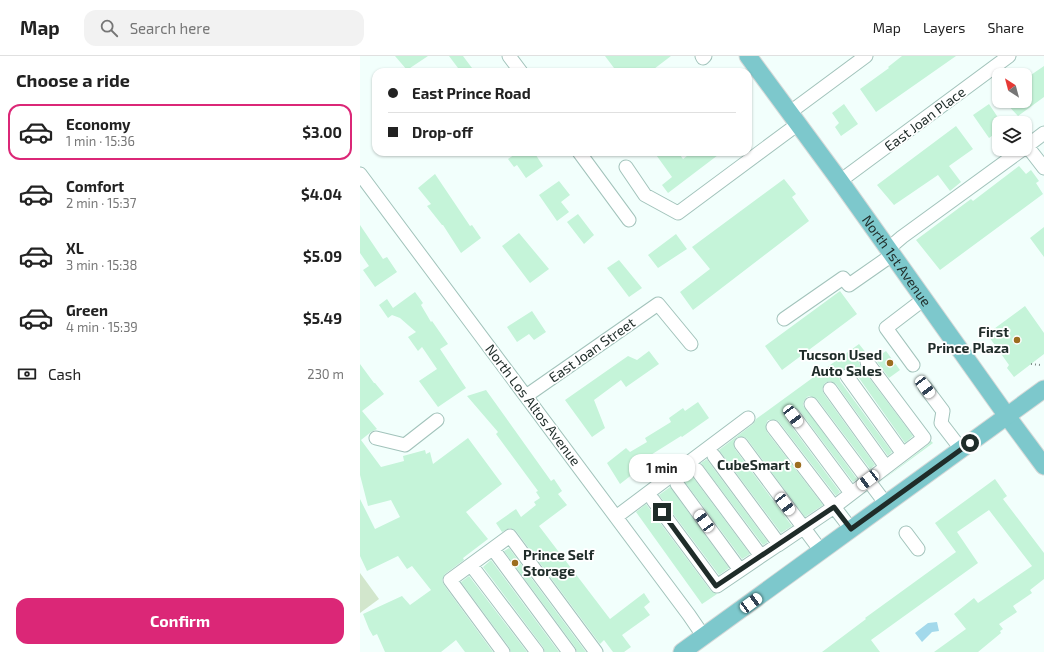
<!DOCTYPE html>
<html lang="en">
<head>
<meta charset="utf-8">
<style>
	body { margin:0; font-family:"Exo 2",sans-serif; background:#f2f2f2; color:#222; height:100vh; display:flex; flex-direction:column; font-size:15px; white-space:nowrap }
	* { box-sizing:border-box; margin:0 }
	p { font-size:13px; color:#767676 }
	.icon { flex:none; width:22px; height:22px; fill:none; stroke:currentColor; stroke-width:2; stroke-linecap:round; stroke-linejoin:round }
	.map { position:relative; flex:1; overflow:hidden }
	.sheet { display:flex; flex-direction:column; background:#fff; width:360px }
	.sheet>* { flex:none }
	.top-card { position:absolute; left:12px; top:12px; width:380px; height:88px; border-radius:12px; box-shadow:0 1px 3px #0004; display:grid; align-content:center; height:88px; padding:0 16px; background:#fff }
	.needle { width:26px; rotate:324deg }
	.buttons { position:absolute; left:632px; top:12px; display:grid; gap:8px }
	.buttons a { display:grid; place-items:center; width:40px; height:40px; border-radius:8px; background:#fff; box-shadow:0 1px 3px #0004; font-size:20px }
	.end { position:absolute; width:18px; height:18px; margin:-9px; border:5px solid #1f2c29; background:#fff; box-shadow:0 0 0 2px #fff }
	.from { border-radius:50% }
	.bubble { position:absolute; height:28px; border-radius:12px; background:#fff; box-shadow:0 1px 3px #0004; font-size:13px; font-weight:700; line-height:28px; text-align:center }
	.car { position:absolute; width:12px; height:24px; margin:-12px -6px; border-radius:5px; box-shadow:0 0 3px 1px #0007; background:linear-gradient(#fff 24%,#345 0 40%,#fff 0 76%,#345 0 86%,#fff 0) }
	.top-card b { display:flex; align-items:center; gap:14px; height:38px; font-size:15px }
	.top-card b+b { border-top:1px solid #e0e0e0 }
	.top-card i { width:10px; height:10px; background:#222 }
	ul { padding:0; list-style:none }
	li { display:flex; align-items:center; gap:12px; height:56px; margin:0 8px 6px; padding:0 8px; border:2px solid transparent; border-radius:12px }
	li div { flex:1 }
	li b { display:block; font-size:15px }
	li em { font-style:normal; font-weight:700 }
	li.on { border-color:#db2777 }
	li>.icon { width:36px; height:36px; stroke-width:1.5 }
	h2 { padding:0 16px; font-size:18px; line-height:48px }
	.pay { display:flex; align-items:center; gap:10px; height:44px; padding:0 16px; font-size:15px }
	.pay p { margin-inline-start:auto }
	.action { display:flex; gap:8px; margin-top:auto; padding:8px 16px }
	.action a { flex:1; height:46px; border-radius:12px; background:#db2777; color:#fff; font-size:16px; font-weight:700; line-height:46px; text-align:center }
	header { display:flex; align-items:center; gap:24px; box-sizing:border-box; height:56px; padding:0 20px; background:#fff; border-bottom:1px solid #e0e0e0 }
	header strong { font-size:19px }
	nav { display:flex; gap:22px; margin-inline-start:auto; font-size:14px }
	.search { width:280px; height:36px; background:#f2f2f2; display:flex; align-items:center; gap:10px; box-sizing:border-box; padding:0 14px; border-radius:12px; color:#767676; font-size:15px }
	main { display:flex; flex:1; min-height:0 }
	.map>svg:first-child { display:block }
	.green { fill:#d2e6cc }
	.water { fill:#a3d9eb }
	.building { fill:#c5f4d9 }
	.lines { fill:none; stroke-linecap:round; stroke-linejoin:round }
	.minor-casing { stroke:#a2c3bb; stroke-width:15 }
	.major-casing { stroke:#d7d9d8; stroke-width:19 }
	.path { stroke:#7f8c89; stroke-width:2; stroke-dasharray:1 3; stroke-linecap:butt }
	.minor { stroke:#fff; stroke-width:13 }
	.major { stroke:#7dc8cc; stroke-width:17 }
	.route { stroke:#1f2c29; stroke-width:5 }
	.poi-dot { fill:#9c6d1f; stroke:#fff; stroke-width:1.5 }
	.labels { text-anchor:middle; stroke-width:3.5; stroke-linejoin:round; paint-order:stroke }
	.street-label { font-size:14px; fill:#1f2c29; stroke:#fff }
	.poi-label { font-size:14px; font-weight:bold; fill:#1f2c29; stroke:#fff; text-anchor:end }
</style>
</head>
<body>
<header>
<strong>Map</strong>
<div class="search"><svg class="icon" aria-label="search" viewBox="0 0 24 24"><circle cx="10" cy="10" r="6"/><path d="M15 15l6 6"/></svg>Search here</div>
<nav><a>Map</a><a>Layers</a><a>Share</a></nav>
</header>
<main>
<section class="sheet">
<h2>Choose a ride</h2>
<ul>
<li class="on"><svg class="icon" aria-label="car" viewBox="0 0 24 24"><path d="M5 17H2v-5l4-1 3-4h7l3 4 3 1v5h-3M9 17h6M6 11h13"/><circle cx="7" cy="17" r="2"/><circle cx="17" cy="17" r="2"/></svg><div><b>Economy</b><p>1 min · 15:36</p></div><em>$3.00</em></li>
<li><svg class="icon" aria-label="car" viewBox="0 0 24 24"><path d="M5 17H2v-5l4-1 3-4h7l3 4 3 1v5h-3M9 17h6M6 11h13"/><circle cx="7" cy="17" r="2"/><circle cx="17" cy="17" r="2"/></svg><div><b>Comfort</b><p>2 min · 15:37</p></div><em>$4.04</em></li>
<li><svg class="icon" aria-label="car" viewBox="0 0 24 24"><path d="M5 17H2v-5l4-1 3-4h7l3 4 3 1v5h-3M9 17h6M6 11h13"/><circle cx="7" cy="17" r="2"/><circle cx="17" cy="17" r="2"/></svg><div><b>XL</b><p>3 min · 15:38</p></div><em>$5.09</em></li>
<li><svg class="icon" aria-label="car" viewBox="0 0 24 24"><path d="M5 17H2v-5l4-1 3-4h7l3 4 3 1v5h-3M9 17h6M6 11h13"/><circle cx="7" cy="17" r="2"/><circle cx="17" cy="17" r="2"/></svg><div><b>Green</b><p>4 min · 15:39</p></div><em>$5.49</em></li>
</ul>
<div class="pay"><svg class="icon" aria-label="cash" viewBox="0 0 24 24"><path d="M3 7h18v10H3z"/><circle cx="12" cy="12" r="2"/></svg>Cash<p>230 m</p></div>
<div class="action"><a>Confirm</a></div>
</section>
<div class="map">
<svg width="684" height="596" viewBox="0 0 684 596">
	<rect width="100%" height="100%" fill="#f2fffc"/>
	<path class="green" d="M0 517 19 543 0 557Z"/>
	<path class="water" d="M577 566 579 575 572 576 562 586 555 577 568 567Z"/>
	<path class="building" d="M35 0H68L47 14Z
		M89 0H103L115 16H101Z
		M245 0H311L290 16H257Z
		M542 0H596L516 56 500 33 529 12 528 11Z
		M684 10V41L658 60 644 45H665V23Z
		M484 48 498 68 481 80 475 71 479 67 472 57Z
		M629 48 639 63V75L629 82 613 59Z
		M596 70 613 93 589 110 601 126 590 135 578 119 534 149 517 129Z
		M158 96H174L183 110 166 122 157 109 154 111 148 103Z
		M294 96H318L323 103 332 96H362L308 137 302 129 312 121Z
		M659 110 666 118 671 114 679 125 676 127 683 138 580 214 556 184 611 143 613 145Z
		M75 118 110 170 112 169 121 182 101 197 83 169H82L67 150 71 148 58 132Z
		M424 123 436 138 432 141 449 165 333 254 320 236 350 213 332 191Z
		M199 125 210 139 201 146 209 156 197 165 179 139Z
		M218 158 234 179 224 188 207 166Z
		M0 169 23 203 27 201 37 216 15 231 3 214 9 210 0 197Z
		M684 171V201L670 182Z
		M159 177 189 213 170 227 142 190Z
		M316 178 327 193 298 212 288 199Z
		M259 204 282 232 269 241 247 212Z
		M480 235 497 258 422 314 405 290Z
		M55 236 63 247 61 249 71 266 72 265 88 288 80 293 106 332 78 351 59 325 77 313 62 291 58 295 48 281 56 276 40 262 32 259 28 262 19 249 27 243 33 252Z
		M665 250 684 277V298L654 321 647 312 649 309 627 278Z
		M172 255 186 276 174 284 169 278 157 286 147 271Z
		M499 288 507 298 503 299 500 303 499 307 501 311 553 380 545 387 494 315 487 312 482 314 479 320 480 325 532 396 528 400 476 328 470 325 465 327 462 333 464 338 515 409 510 413 457 343 450 340 447 341 444 345 443 349 497 423 493 426 439 354 432 351 428 353 426 356V363L480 436 476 440 419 366 416 364H408L406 368 407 376 463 449 445 461 387 383 384 381H377L374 385 375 393 432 470 421 477 359 394 393 368 396 363Z
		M289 295 299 308 266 331 261 324 234 344 245 372 232 381 205 344 268 300 277 304Z
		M526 295 540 314 529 322 515 303Z
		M0 308 14 327H15L24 338 2 355 17 373 11 376 1 384 21 411 44 405 43 400 65 394 66 398 70 396 73 408 108 382 142 428 106 456 128 483 103 502 104 504 85 518 82 524 84 529 133 596H105L96 584 81 596H25L17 578 13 580 9 573 3 558 42 540 50 549 71 534 52 510 47 513 38 500 7 515 0 500V443L15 473 40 461 31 444 8 450 0 419Z
		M126 334 191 425 194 423 202 435 198 438 207 449 179 470 250 563 284 537 290 546 284 551 290 559 262 579 271 591 264 596H253L244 584 240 588 156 475 150 472 142 476 136 467 156 453 161 461 176 449 174 446 180 442 176 436 178 435 136 378 138 376 107 340Z
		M338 346 349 362 322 381 321 380 278 407 282 411 260 428 247 407 266 392 270 396 287 386 285 382 311 366 309 362 323 352 325 355Z
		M571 385 573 387 520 426 569 388Z
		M347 403 348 405 408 486 403 489 341 407Z
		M329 416 390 498 382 503 322 422Z
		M635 423 647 440 643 443 684 497V523L670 534 672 537 653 550 657 556 639 568 643 573 640 575 641 577 618 596H574L606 573 594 558 614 542 618 547 672 510 629 454 597 476 618 507 511 584 520 596H462L506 563 505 562 596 496 575 467Z
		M310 431 369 512 359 519 299 439Z
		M286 448 351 535 357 538 342 548 276 456Z
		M149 492 226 596H217L215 591 144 495Z
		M131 504 199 596H185L183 591 123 511Z
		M109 520 167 596H151L149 591 101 526Z"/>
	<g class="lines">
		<g class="minor-casing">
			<path id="minor" d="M149 0 161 16
				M342 0 343 2 345 0
				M429 57 506 0
				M667 90 684 77
				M665 91 667 90 684 112
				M219 96 269 164
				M266 111 285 139 318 157 438 68
				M0 118 329 559 344 581
				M480 125 649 0
				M528 193 542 181 663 93
				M424 263 483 222 489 229 532 199
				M553 309 526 272 564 243
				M487 320 543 398
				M565 331 583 355 581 367 601 393
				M470 333 526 411
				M166 340 298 248 331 288
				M451 348 526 448
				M433 359 491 437
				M413 371 491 473
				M16 382 45 389 77 364
				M381 388 461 495
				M337 414 401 500
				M317 428 380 514
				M293 444 357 530 419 488 354 400
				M256 461 388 362
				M546 477 558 493
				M418 489 474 451 564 382 507 306
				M133 493 209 596
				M111 509 177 596
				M143 596 90 524 150 480 236 596"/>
		</g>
		<g class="major-casing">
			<g id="major">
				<path id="s1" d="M388 0 480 125 647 360 684 410"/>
				<path d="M322 596 684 333"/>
			</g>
		</g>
		<path class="path" d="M671 308 681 309"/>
		<use href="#minor" class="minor"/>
		<use href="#major" class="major"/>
	</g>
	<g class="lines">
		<path class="route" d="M302 456 356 530 474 451 491 473 610 387"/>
	</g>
	<g class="poi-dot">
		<circle cx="657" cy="284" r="4"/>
		<circle cx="530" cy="307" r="4"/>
		<circle cx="438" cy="409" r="4"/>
		<circle cx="155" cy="507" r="4"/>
	</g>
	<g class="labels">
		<g class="street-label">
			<text transform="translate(565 63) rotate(-37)" y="5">East Joan Place</text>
			<text dy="5" stroke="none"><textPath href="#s1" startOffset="253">North 1st Avenue</textPath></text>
			<text transform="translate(232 294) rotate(-35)" y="5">East Joan Street</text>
			<text transform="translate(173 349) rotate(53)" y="5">North Los Altos Avenue</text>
		</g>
		<g class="poi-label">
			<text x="649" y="281">First<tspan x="649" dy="16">Prince Plaza</tspan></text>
			<text x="522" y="304">Tucson Used<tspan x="522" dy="16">Auto Sales</tspan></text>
			<text x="430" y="414">CubeSmart</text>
			<text x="163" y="504" text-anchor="start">Prince Self<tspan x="163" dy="16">Storage</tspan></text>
		</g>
	</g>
</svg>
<div class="buttons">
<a><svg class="needle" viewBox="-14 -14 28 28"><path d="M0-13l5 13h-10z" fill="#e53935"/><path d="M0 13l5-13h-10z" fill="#767676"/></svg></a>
<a><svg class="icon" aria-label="layers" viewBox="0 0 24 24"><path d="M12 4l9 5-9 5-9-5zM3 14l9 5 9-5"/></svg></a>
</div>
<i class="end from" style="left:610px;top:387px"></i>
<i class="end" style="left:302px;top:456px"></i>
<div class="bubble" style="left:269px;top:398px;width:66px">1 min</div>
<i class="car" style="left:565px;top:331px;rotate:143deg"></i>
<i class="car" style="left:433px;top:360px;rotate:143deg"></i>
<i class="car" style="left:508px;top:424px;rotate:233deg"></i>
<i class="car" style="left:425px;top:448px;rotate:143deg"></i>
<i class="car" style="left:344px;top:465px;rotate:324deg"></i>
<i class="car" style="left:391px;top:547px;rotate:54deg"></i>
<div class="top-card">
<b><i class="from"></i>East Prince Road</b>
<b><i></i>Drop-off</b>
</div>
</div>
</main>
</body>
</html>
